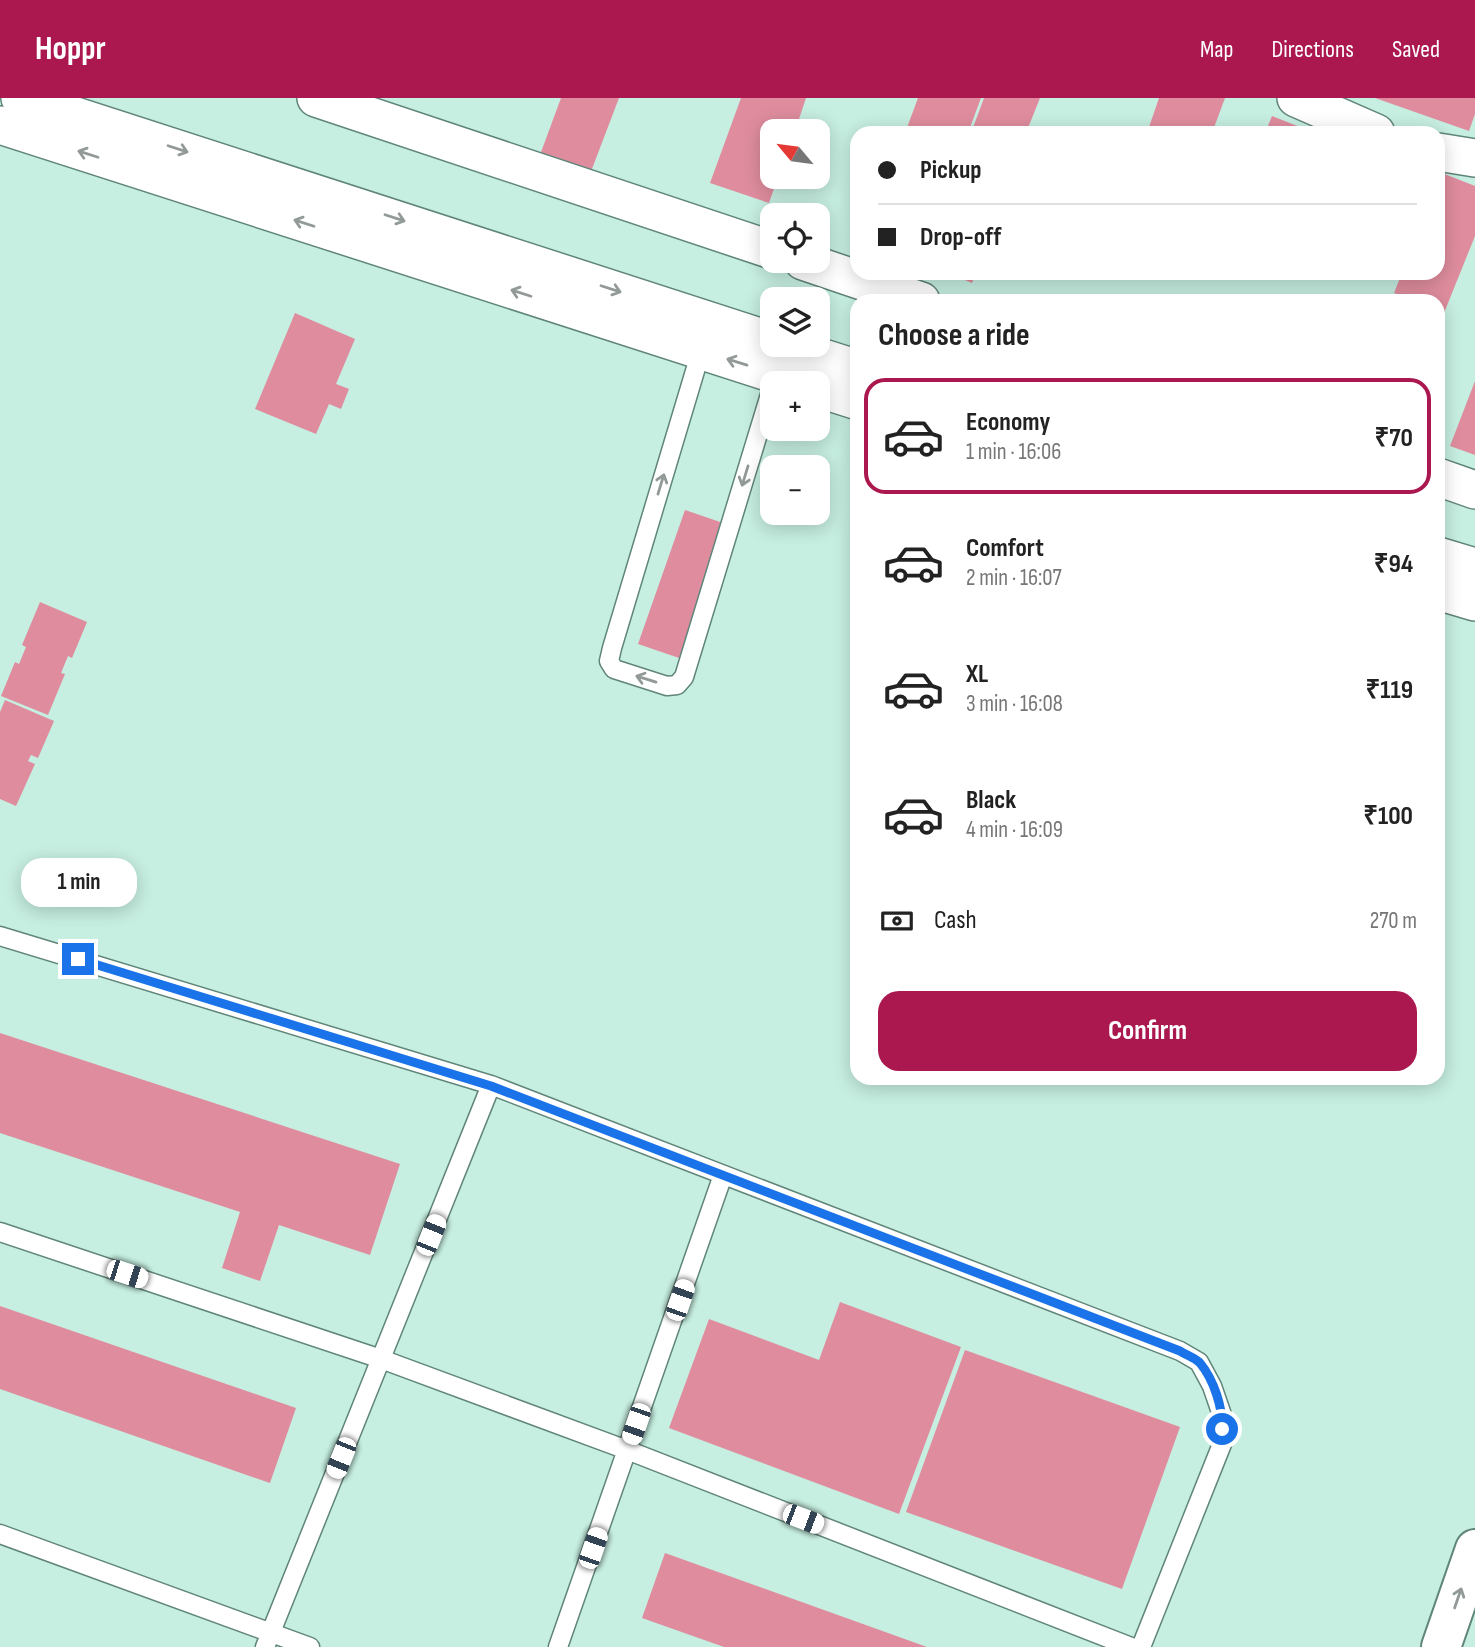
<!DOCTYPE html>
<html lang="en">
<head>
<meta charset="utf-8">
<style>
	body { margin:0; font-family:"Sofia Sans Condensed",sans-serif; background:#f6f6f6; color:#222; height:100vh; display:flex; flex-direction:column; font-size:26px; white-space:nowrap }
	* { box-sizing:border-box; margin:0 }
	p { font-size:23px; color:#767676 }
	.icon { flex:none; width:38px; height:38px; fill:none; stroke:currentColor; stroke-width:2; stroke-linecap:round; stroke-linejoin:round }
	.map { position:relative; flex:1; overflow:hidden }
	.side { position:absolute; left:850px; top:196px; width:595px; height:791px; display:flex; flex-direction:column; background:#fff; border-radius:21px; box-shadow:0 4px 18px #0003 }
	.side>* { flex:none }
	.guide { position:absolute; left:850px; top:28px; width:595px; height:154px; border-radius:21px; box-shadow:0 4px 18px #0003; display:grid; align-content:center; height:154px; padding:0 28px; background:#fff }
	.needle { width:46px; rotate:299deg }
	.tools { position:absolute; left:760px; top:21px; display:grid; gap:14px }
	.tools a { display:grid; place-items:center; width:70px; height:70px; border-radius:14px; background:#fff; box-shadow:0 4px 18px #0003; font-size:35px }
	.end { position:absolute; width:32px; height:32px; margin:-16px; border:9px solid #1a73e8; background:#fff; box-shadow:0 0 0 4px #fff }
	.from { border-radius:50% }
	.bubble { position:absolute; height:49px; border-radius:21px; background:#fff; box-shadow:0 4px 18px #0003; font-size:23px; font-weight:700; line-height:49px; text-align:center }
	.car { position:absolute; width:21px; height:42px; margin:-21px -10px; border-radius:9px; box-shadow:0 0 5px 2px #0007; background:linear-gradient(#fff 24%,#345 0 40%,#fff 0 76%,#345 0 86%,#fff 0) }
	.guide b { display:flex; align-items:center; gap:24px; height:66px; font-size:26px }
	.guide b+b { border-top:2px solid #e0e0e0 }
	.guide i { width:18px; height:18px; background:#222 }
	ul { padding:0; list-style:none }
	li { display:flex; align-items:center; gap:21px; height:116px; margin:0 14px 10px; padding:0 14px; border:4px solid transparent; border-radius:21px }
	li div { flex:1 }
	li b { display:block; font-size:26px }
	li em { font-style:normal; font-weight:700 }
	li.active { border-color:#aa184f }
	li>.icon { width:63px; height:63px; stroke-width:1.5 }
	h2 { padding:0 28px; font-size:32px; line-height:84px }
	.pay { display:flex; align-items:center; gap:18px; height:77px; padding:0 28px; font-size:26px }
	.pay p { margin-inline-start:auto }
	.cta { display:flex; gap:14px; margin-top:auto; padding:14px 28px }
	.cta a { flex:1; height:80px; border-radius:21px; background:#aa184f; color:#fff; font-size:28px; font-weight:700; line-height:80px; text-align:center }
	header { display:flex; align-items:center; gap:42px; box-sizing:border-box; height:98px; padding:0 35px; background:#aa184f; color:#fff }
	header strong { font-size:33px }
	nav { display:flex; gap:38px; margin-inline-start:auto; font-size:24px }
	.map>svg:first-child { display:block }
	.building { fill:#df8d9e }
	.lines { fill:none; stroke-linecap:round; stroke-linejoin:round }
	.service-casing { stroke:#60857a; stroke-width:21 }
	.minor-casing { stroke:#60857a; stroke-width:40 }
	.secondary-casing { stroke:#60857a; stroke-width:42 }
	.service { stroke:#fff; stroke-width:18 }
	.minor { stroke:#fff; stroke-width:37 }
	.secondary { stroke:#fff; stroke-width:38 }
	.oneway { stroke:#929a98 }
	.route { stroke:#1a73e8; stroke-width:9 }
</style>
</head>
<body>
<header>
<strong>Hoppr</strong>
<nav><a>Map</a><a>Directions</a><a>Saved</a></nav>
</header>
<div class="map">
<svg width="1475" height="1549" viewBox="0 0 1475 1549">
	<rect width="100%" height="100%" fill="#c6eee1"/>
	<path class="building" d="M561 0H619L587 84 537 65Z
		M741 0H806L795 33H772V79H778L769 105 710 85Z
		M918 0H981L968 35H905Z
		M984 0H1040L1026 35H971Z
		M1159 0H1225L1212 35H1147Z
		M1375 0H1475V16L1469 33Z
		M1272 18 1315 35H1265Z
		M1442 75 1475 88V138L1444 215 1438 213V203H1413L1394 195 1402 175H1438V84Z
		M948 175H976L972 185Z
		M295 215 355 241 336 286 349 291 341 311 329 306 316 336 255 311Z
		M1475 283V357L1450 348Z
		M685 412 729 427 682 561 638 546Z
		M40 504 87 524 72 560 68 558 61 575 65 576 48 617 1 598 15 564 19 566 26 549 22 547Z
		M5 602 54 623 38 660 31 657 28 663 35 666 16 708 0 701V614Z
		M0 935 400 1066 370 1157 279 1127 260 1183 222 1170 240 1114 0 1035Z
		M840 1204 961 1249 899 1416 669 1330 709 1221 819 1262Z
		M0 1208 296 1310 270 1385 0 1291Z
		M965 1252 1180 1329 1122 1491 906 1414Z
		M665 1455 927 1549H724L642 1520Z"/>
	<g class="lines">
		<g class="service-casing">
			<path id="service" d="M701 253 612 550 609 563 614 571 667 588 677 587 684 579 772 290
				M0 838 491 987 1180 1253 1199 1264 1212 1288 1222 1317V1346L1141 1549
				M0 1134 381 1261 627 1352 1131 1549
				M0 1436 310 1549
				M265 1549 491 987
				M558 1549 723 1077"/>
		</g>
		<g class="minor-casing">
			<path id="minor" d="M20 0 772 243
				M316 0 772 152
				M1296 0 1376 35
				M0 27 802 285
				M1438 54 1475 60
				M803 163 921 203
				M782 247 858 271
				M817 290 858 303
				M1438 379 1475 392
				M1438 458 1475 469
				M1438 493 1475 504"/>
		</g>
		<g class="secondary-casing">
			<path id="secondary" d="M1441 1549 1475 1451"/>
		</g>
		<use href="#service" class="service"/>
		<use href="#minor" class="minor"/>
		<use href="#secondary" class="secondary"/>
	</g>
	<defs><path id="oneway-shaft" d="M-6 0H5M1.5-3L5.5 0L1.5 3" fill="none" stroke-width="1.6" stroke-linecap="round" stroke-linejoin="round" transform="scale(1.75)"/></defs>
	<g class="oneway">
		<use href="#oneway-shaft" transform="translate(178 51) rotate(18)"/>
		<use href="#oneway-shaft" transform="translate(88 56) rotate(-162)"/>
		<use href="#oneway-shaft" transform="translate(395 120) rotate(18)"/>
		<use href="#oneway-shaft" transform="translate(304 125) rotate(-162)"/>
		<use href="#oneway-shaft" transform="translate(611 191) rotate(18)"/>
		<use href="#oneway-shaft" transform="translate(521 195) rotate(-162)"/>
		<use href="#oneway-shaft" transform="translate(737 264) rotate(-163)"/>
		<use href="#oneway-shaft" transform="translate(745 378) rotate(107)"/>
		<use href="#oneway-shaft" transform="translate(661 386) rotate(-73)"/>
		<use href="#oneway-shaft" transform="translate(646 581) rotate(-163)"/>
		<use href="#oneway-shaft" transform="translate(1458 1500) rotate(-71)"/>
	</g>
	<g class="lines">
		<path class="route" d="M78 861 491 988 1180 1253C1186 1257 1195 1260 1200 1265 1214 1282 1223 1310 1222 1331"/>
	</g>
</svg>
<div class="tools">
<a><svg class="needle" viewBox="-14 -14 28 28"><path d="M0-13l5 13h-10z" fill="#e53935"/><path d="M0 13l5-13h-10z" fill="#767676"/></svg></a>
<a><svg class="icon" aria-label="locate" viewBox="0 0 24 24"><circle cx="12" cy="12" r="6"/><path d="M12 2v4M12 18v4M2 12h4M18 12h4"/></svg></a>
<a><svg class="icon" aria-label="layers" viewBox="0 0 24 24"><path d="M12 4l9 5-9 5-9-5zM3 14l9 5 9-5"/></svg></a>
<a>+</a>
<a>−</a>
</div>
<i class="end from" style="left:1222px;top:1331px"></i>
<i class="end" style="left:78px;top:861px"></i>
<div class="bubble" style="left:21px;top:760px;width:116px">1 min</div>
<i class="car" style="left:431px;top:1137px;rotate:22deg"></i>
<i class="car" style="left:127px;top:1176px;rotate:108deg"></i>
<i class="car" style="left:680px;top:1202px;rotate:19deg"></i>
<i class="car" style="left:636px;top:1326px;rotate:199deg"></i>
<i class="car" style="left:341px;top:1360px;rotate:202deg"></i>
<i class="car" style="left:803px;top:1421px;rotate:111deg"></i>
<i class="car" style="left:593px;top:1450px;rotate:19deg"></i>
<div class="guide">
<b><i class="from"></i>Pickup</b>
<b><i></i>Drop-off</b>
</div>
<section class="side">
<h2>Choose a ride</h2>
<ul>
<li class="active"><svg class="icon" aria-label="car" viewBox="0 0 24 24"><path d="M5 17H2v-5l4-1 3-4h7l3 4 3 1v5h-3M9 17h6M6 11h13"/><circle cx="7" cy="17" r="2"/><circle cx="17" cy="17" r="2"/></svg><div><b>Economy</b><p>1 min · 16:06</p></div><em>₹70</em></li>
<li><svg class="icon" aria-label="car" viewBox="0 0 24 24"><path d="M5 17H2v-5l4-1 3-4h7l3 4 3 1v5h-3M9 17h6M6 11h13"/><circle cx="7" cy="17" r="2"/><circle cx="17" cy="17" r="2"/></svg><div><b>Comfort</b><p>2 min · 16:07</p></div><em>₹94</em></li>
<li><svg class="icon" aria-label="car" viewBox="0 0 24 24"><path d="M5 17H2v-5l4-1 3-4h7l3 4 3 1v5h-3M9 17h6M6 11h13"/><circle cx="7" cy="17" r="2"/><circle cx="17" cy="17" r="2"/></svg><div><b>XL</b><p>3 min · 16:08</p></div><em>₹119</em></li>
<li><svg class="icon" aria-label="car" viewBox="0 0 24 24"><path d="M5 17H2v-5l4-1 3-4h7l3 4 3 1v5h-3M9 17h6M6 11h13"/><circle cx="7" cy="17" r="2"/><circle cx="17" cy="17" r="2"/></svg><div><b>Black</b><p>4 min · 16:09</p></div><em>₹100</em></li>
</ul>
<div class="pay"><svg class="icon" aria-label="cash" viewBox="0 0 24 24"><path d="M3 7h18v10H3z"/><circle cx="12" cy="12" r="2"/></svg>Cash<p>270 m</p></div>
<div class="cta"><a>Confirm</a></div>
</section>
</div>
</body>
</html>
